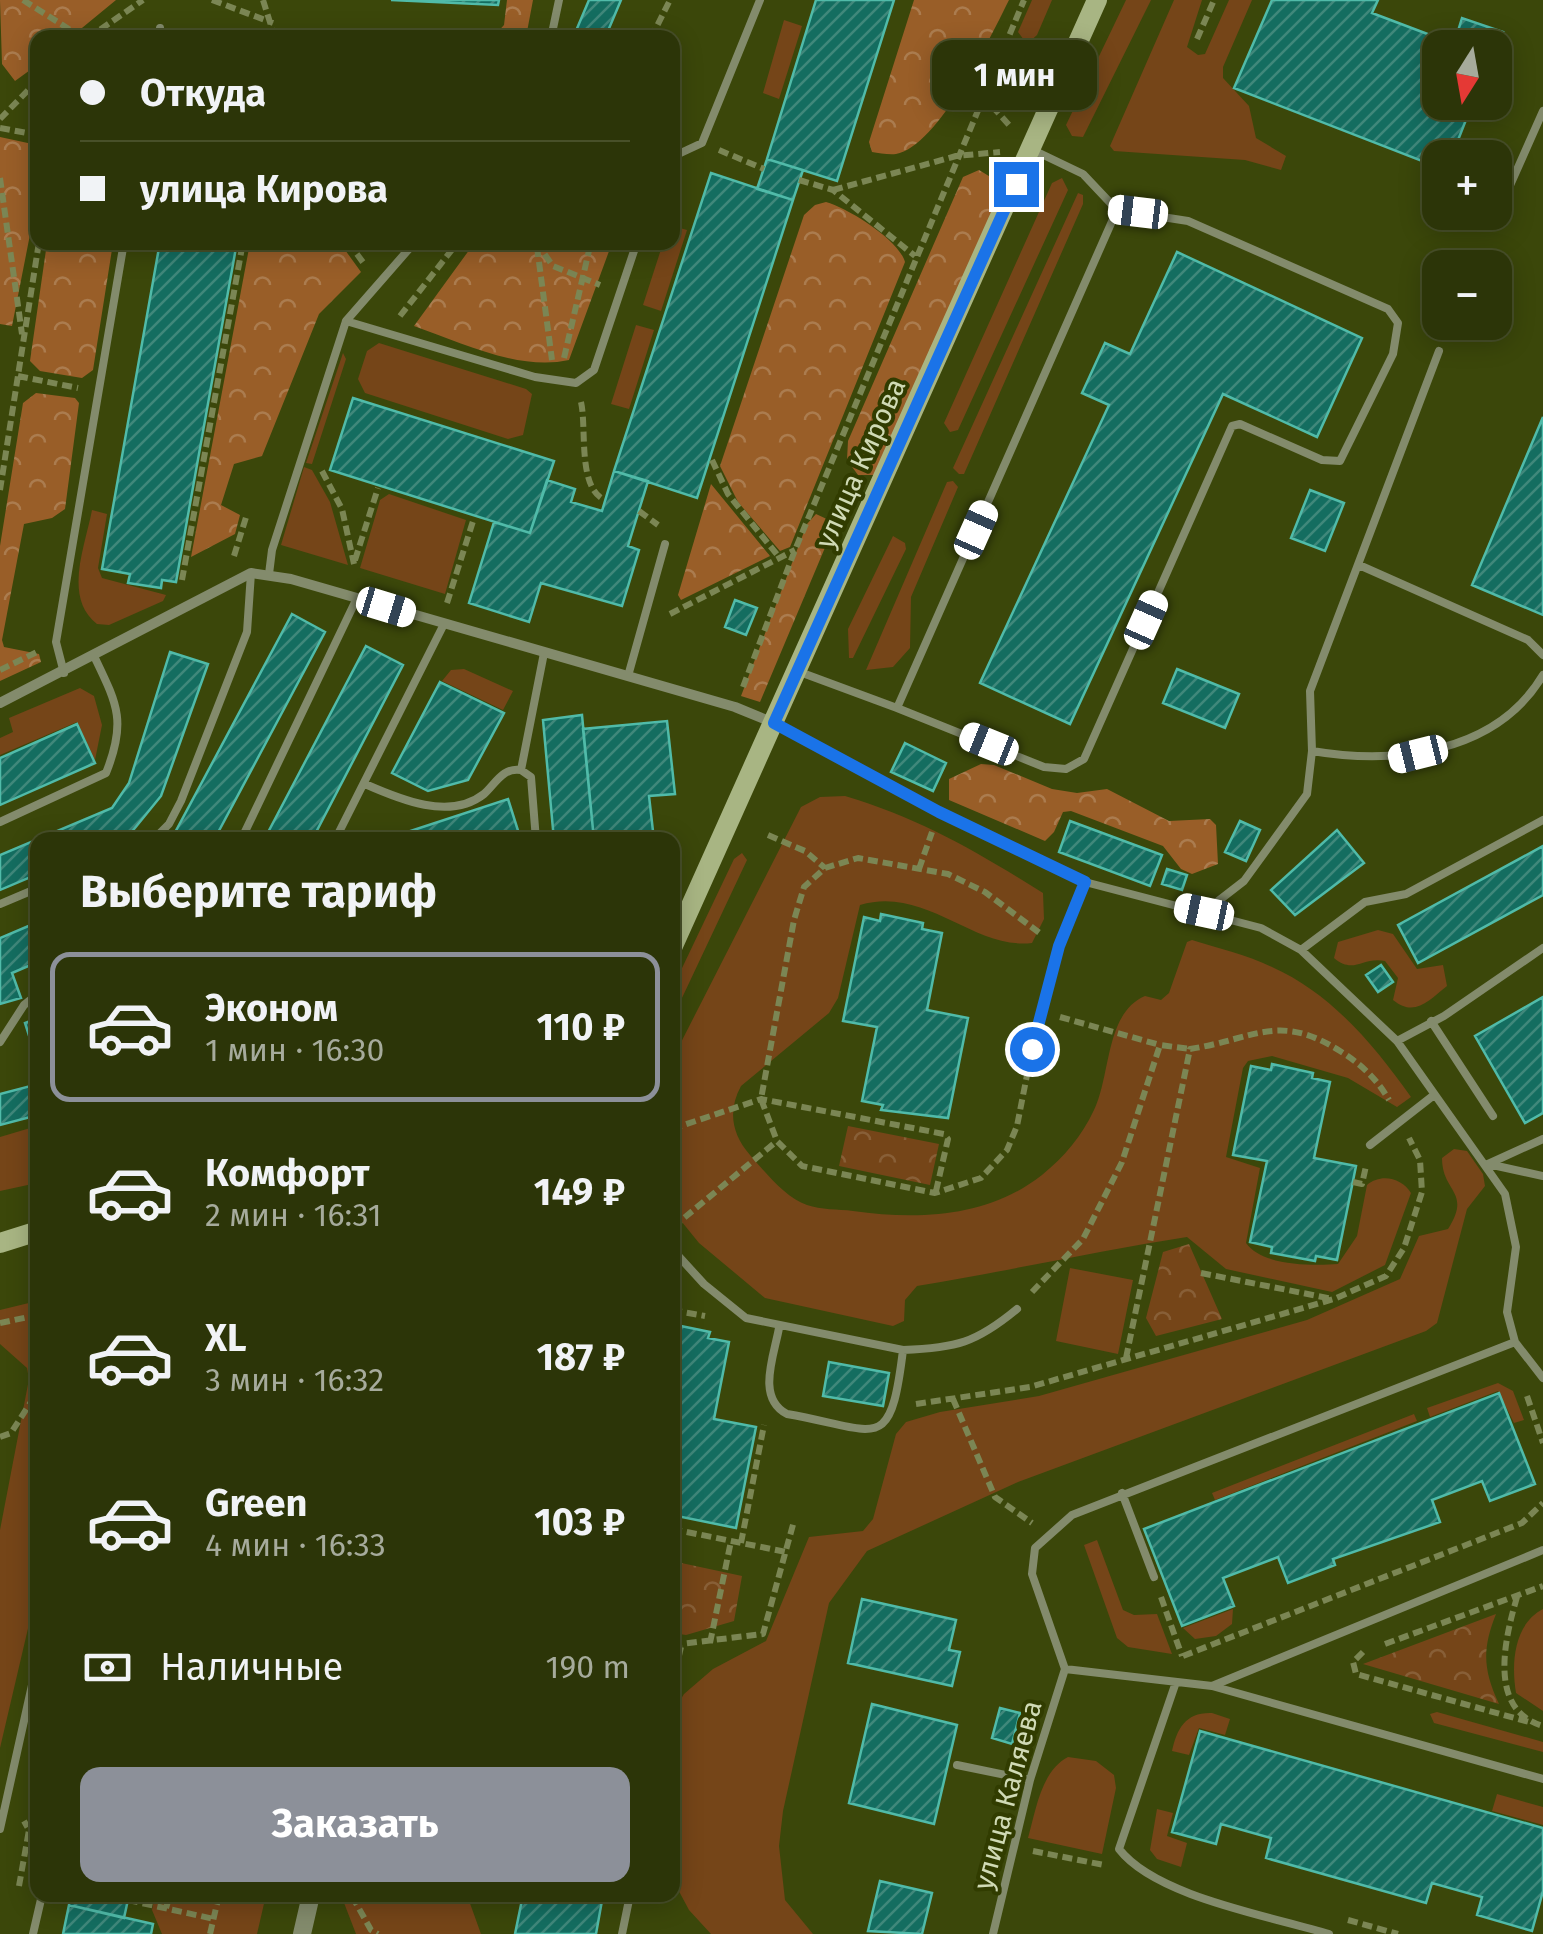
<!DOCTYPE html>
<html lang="ru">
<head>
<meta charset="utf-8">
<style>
	body { margin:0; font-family:"Fira Sans",sans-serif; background:#343d12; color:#f1f3f6; height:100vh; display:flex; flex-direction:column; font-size:38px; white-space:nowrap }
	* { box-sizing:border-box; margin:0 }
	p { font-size:32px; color:#a6ab9c }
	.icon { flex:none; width:55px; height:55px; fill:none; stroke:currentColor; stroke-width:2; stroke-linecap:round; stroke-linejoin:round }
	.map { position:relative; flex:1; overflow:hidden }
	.side { position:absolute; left:30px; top:832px; width:650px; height:1070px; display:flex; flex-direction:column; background:#2c3508; border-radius:20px; box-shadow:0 5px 25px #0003,0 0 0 2px #485029 }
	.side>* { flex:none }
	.hud { position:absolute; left:30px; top:30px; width:650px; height:220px; border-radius:20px; box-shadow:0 5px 25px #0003,0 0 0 2px #485029; display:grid; align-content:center; height:220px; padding:0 50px; background:#2c3508 }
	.needle { width:65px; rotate:191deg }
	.controls { position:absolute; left:1422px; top:30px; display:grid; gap:20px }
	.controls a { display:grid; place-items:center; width:90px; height:90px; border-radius:20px; background:#2c3508; box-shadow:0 5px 25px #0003,0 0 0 2px #485029; font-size:50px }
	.end { position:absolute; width:45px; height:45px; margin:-22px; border:12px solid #1a73e8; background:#fff; box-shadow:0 0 0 5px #fff }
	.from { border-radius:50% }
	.bubble { position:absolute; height:70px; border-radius:20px; background:#2c3508; box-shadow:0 5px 25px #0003,0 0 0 2px #485029; font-size:32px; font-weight:700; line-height:70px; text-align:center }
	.car { position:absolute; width:30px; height:60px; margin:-30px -15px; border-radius:12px; box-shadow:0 0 8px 2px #0007; background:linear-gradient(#fff 24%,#345 0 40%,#fff 0 76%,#345 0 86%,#fff 0) }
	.hud b { display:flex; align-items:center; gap:35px; height:95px; font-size:38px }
	.hud b+b { border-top:2px solid #485029 }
	.hud i { width:25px; height:25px; background:#f1f3f6 }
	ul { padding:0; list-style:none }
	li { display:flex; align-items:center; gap:30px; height:150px; margin:0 20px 15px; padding:0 30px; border:5px solid transparent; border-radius:20px }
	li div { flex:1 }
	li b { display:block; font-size:38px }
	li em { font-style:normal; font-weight:700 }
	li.selected { border-color:#8c9099 }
	li>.icon { width:90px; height:90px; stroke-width:1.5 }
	h2 { padding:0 50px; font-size:45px; line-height:120px }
	.pay { display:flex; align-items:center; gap:25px; height:110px; padding:0 50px; font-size:38px }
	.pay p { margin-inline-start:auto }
	.button { display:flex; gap:20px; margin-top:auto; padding:20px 50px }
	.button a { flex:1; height:115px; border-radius:20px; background:#8c9099; color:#fff; font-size:40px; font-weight:700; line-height:115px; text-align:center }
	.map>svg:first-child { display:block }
	.green { fill:#754518 }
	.forest { fill:url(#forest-crowns) }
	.park { fill:url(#park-crowns) }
	.building { fill:url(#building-hatch); stroke:#50bba9; stroke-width:2.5 }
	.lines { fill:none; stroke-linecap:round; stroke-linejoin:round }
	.path { stroke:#7b8654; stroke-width:6; stroke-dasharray:10 5; stroke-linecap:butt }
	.service { stroke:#838b6c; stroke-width:8 }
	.minor { stroke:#838b6c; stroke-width:10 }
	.tertiary { stroke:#838b6c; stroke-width:18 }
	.secondary { stroke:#a8b583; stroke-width:20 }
	.route { stroke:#1a73e8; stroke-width:12 }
	.labels { text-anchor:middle; stroke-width:8; stroke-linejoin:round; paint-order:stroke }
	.street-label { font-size:28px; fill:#d0dab5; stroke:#313c00 }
</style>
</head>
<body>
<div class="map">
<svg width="1543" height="1934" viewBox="0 0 1543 1934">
	<defs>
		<pattern id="forest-crowns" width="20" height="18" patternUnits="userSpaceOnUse" patternTransform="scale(2.5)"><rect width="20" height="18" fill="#995e28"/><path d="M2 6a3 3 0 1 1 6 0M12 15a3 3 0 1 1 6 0" fill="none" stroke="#ab7c4f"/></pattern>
		<pattern id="park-crowns" width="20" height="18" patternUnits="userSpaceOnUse" patternTransform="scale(2.5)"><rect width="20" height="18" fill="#754518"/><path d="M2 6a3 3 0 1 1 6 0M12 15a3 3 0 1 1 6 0" fill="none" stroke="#885f37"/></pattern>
		<pattern id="building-hatch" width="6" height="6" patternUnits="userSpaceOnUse" patternTransform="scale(2.5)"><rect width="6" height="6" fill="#146d60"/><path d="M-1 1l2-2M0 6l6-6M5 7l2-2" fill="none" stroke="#40887b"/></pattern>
	</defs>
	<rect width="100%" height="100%" fill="#3b470a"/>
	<path class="green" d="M1032 0H1052L1037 35 1027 44 1018 32Z
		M1126 0H1151L1083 137 1072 136 1066 125Z
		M1174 0H1202L1187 47 1198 55 1205 54 1229 0H1252L1223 67V78L1249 106 1256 138 1286 156 1281 170 1245 160 1114 151 1110 146Z
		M784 20 802 26 779 99 763 93Z
		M1062 178 1068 190 958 430 950 432 944 423 1052 183Z
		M1078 193 1083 195V204L964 474H959L953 468Z
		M673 226 687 230 661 311 643 305 663 243 672 242Z
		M636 325 654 330 629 409 611 404Z
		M379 343 526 389 532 394 523 435 508 439 365 393 358 379 367 351Z
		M343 353 346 359 312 464 306 463Z
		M304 467 312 470 330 502 348 565 281 545Z
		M953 481 958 487 911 597 910 648 893 667 866 670 947 482Z
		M389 494 466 520 445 594 360 568 380 500Z
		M92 510 107 514 98 568 102 578 166 595 163 601 109 625 97 624C63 597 85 547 92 510Z
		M893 536 905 543 906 549 853 658H849L848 629Z
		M464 669 513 691 503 710 442 681 451 670Z
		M80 688 94 696 102 725 95 760 77 722 0 755V738L13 732 9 718Z
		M845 796C921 819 976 851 1043 893L1044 919 1032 943C974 950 925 885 860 905L838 998 829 1013 741 1086C728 1110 731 1133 750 1155 765 1172 786 1198 807 1205 821 1210 838 1209 853 1211 918 1220 987 1218 1042 1175 1064 1157 1082 1136 1094 1110 1111 1075 1105 1013 1145 996L1161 1000 1169 993 1187 942 1192 940C1218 948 1247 955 1272 967 1332 994 1374 1045 1411 1097L1397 1107 1348 1078 1272 1056 1248 1061 1243 1068 1226 1157 1260 1168 1246 1243C1262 1266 1313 1266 1338 1264L1357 1236 1367 1185C1381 1173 1402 1178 1411 1193L1385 1265 1332 1292 1226 1269 1187 1237C1097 1251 1008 1271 917 1286L905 1300 904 1321 893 1326 765 1298 699 1243 673 1211V1058L801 807 820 797Z
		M742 853 747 860 673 1017V987L734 859Z
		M1378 930 1393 934 1417 969 1443 965 1447 986C1429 1000 1415 1018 1393 1000L1398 978 1385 961C1363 956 1354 975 1334 958L1338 942Z
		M37 1126V1183L0 1191V1137Z
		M1454 1149 1467 1151 1483 1174 1485 1186 1467 1209 1437 1323 1426 1331 1018 1482 867 1551 829 1603 783 1811 779 1846 785 1900 813 1934H711L689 1910 674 1882 673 1712 684 1694 713 1669 766 1641 809 1537 863 1531 873 1519 896 1434 906 1422 940 1412 1039 1396 1307 1320 1400 1279 1419 1236 1448 1229C1472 1191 1442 1193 1442 1158Z
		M1070 1268 1133 1280 1118 1354 1056 1341Z
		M37 1301V1590L0 1748V1530L29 1379 27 1368 0 1344V1310Z
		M1498 1383 1513 1391 1524 1420 1514 1423 1498 1391 1430 1417 1427 1408Z
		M1414 1414 1417 1421 1215 1500 1212 1493Z
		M1097 1540 1123 1610 1134 1615 1157 1614 1172 1654 1128 1647 1117 1638 1084 1545Z
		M1233 1609 1232 1624 1216 1636 1195 1639 1183 1628Z
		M1543 1609V1711L1516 1693C1511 1663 1514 1624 1543 1609Z
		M1437 1712 1543 1742V1752L1434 1723 1430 1714Z
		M1212 1713 1230 1719 1225 1735 1199 1728 1189 1755 1172 1751C1177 1728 1186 1712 1212 1713Z
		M1068 1757 1096 1761 1114 1775 1116 1788 1102 1854 1028 1838C1036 1810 1041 1771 1068 1757Z
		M1497 1794 1543 1807V1825L1492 1811Z
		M1157 1809 1173 1813 1167 1836 1187 1843 1181 1867 1157 1859 1150 1850Z
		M155 1895H266L257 1934H162L152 1910Z
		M341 1895H467L481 1934H356Z"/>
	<path class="forest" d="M0 0H116L71 37 38 38 37 65 15 81 2 64Z
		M507 0H533L526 37H493L504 25Z
		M914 0H1009C991 36 938 147 896 154 889 155 879 153 872 152L869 142Z
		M0 137 37 145V199L12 326 0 324Z
		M979 170 997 181 1001 198 875 475H858L847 460 848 441 963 177Z
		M826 202C848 208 899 240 905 262L790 547 780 551 738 502 720 466 804 215 815 205Z
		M475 242 612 243 569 360C519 371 462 343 414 326Z
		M47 243H113L93 370 82 378 40 371 30 361Z
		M250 243H340L361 272 319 314 262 456 234 464 221 505 240 515 235 534 191 557Z
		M36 393 75 398 79 403 65 509 52 518 24 524 2 640 4 647 39 654 41 662 0 681V546L23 403Z
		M711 484 770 556 681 600 678 595Z
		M816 514 831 521 832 531 760 702 741 696 807 524Z
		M981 764 994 765 1052 789 1077 793 1107 789 1169 821 1210 819 1216 825 1218 864 1192 874 1181 869 1163 846 1071 811 1063 812 1054 832 1045 841 949 800V779Z"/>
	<path class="park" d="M848 1126 939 1144 930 1185 839 1166Z
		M1189 1244 1222 1319 1156 1336 1146 1318 1163 1252Z
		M672 1561 742 1576 734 1621 686 1635 673 1633Z
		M1496 1614C1482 1649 1483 1670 1499 1704L1363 1664Z"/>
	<path class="building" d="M391 0H499L498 5Z
		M589 0H621L605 38H573Z
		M816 0H894L837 181 767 159Z
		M1272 0H1378L1372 13 1454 44 1462 18 1503 32 1495 50 1440 48V102H1473L1451 158H1440V168L1234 88Z
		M767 159 803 170 793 200 757 189Z
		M711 173 793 200 697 498 614 471Z
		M160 242H237L176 582 162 580 161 588 128 583 130 574 102 569Z
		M1177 252 1362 338 1317 437 1223 394 1070 724 980 683 1109 405 1082 393 1105 343 1130 354Z
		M353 398 554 461 530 533 330 470Z
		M1543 417V615L1472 585Z
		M614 471 648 481 628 546 639 550 622 606 541 583 529 622 469 603 494 522 530 533 547 480 575 489 571 502 602 511Z
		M1310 490 1344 503 1325 551 1291 538Z
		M735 600 757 608 746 635 725 627Z
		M292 614 325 632 214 840H171Z
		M366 646 403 665 312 840H264Z
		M170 652 208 664 161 796 130 834 117 840H38V874L0 890V855L112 808 129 783Z
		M1177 669 1239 694 1225 728 1163 703Z
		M440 682 504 713 468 780 428 791 392 773Z
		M582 715 594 840H554L543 720Z
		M667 721 675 794 649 796 654 840H594L583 729Z
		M77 724 95 763 0 805V758Z
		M905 743 946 763 933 791 891 772Z
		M508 799 521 840H383Z
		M1070 821 1162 855 1150 886 1059 852Z
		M1240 821 1260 830 1246 861 1225 852Z
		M1337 830 1364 863 1295 915 1271 890Z
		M1543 846V895L1418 963 1398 925Z
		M1167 869 1187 875 1182 890 1162 884Z
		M881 914 923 923 922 929 942 933 927 1010 968 1018 948 1118 881 1110 883 1105 862 1101 877 1027 843 1021 864 917 880 921Z
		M38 922V962L12 973 21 998 0 1004V938Z
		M1381 965 1393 982 1378 992 1366 975Z
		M1543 997V1113L1525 1123 1475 1036Z
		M38 1018V1064L25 1023Z
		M1272 1064 1313 1073 1312 1078 1330 1082 1314 1158 1356 1166 1337 1260 1316 1256 1315 1261 1271 1253 1272 1247 1250 1242 1267 1161 1233 1155 1251 1066 1271 1070Z
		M38 1084V1115L0 1125V1094Z
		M676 1325 710 1332 708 1338 729 1342 714 1419 756 1427 736 1528 672 1515V1331Z
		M829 1362 889 1373 883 1406 823 1396Z
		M1499 1393 1535 1484 1490 1501 1482 1481 1432 1500 1440 1522 1333 1559 1335 1565 1288 1583 1278 1557 1223 1578 1234 1606 1182 1626 1144 1529Z
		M862 1599 956 1620 949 1650 960 1652 952 1686 848 1663Z
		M872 1704 957 1725 934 1824 849 1803Z
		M1000 1708 1020 1713 1012 1744 992 1738Z
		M1200 1731 1543 1828V1891L1532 1931 1477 1915 1482 1897 1432 1883 1426 1903 1266 1858 1271 1838 1221 1824 1216 1844 1172 1832Z
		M880 1881 932 1893 922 1934 868 1931Z
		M71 1895H129L124 1918 69 1905Z
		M523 1895H603L596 1934H515Z
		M69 1905 153 1924 151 1934H63Z"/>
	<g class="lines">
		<path class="path" d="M23 0 83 38
			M212 0 273 23
			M263 0 275 38
			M473 37 492 38
			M88 38 143 0
			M651 38 670 0
			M1197 39 1214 0
			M982 95 1010 126
			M0 119 38 80
			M0 128 38 135
			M719 150 764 169
			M0 178 22 334
			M799 180 833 190 915 256
			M833 190 956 156 1000 152
			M348 242 365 265
			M536 242 553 266 600 285
			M537 247 552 360
			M400 316 458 242
			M564 358 591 242
			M18 376 78 388
			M581 402C587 428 577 488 605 500
			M712 460 728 494 779 557
			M322 471 342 509 354 564
			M0 490 39 242
			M639 511 658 525
			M234 556 247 514
			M355 560 378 488
			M182 580 243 242
			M447 603 474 518
			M670 614 795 550
			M0 670 39 651
			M743 687 795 550 1024 0
			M768 835 805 851 825 868
			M919 869 932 832
			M1060 1017 1160 1045
			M1028 1070 1017 1126 1007 1150 981 1178 935 1193 802 1166 777 1141 761 1099 794 920 804 887 825 868 858 858 948 874 985 892 1041 934
			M672 1129 761 1099 944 1134 948 1139 936 1191
			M1353 1182 1362 1184 1366 1166
			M673 1227 777 1141
			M1201 1273 1333 1299
			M1032 1292 1083 1239 1122 1162 1160 1045 1190 1049
			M672 1310 705 1316
			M0 1323 38 1315
			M1126 1358 1190 1049C1255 1039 1278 1012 1340 1051 1361 1064 1377 1079 1389 1100
			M1527 1396 1543 1443
			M953 1399 995 1497 1032 1523
			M916 1404 1030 1387 1334 1299 1386 1276 1404 1248 1422 1192 1420 1160 1409 1138
			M0 1437 11 1433 38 1391
			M672 1529 786 1552
			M741 1543 764 1425
			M1161 1597 1182 1656
			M1517 1597C1505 1638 1487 1710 1543 1726
			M710 1643 731 1541
			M1385 1644 1543 1586
			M672 1645 763 1634 794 1521
			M1363 1652 1353 1662 1356 1674 1529 1722
			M1183 1656 1522 1523 1543 1503
			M672 1686 681 1647
			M1033 1851 1104 1865
			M19 1886 29 1830 24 1821
			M352 1896 371 1930 378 1934
			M128 1900 214 1919
			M166 1908 170 1895
			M1348 1920 1398 1934
			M210 1934 219 1895"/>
		<path class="service" d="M159 38 160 28
			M551 38 559 0
			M672 157 702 143 760 0
			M1508 190 1543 111
			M346 321 415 242
			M1359 565 1528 640 1543 655
			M269 574 272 550 346 321 535 377 576 383 594 370 637 242
			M797 671 897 708 1117 210 1083 174 1033 150
			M64 673 56 642 124 242
			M628 676 665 544
			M897 708 1044 767 1066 769 1084 759 1232 426 1240 424 1322 460 1340 461 1393 354 1398 323 1388 309 1188 221 1117 210
			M774 723 939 812 1085 882 1261 928 1301 950 1397 1041 1505 1194 1516 1247 1507 1312 1515 1342 1543 1378
			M1312 751C1394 765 1496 754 1543 675
			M521 770 544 653
			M365 784C399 799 450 821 484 794 496 783 503 767 521 770L531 777 536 840
			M0 822 106 773C127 721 117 704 94 656
			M153 840 169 824 181 801 247 632 251 573
			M241 840 357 598
			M335 840 444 624
			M0 904 38 888
			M1204 912 1244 881 1307 794 1312 751 1310 691 1439 351
			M1301 950 1365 902 1406 894 1543 820
			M1431 1021 1493 1116
			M1397 1041 1444 1016 1543 948
			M0 1042 24 1005 38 994
			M1032 1049 1059 946 1085 882
			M1370 1145 1434 1095
			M1488 1164 1543 1139
			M1488 1164 1543 1176
			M672 1249 704 1284 746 1318 903 1350C890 1456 879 1430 787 1414 756 1398 774 1356 779 1328
			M1515 1342 1072 1515 1035 1548 1032 1574 1065 1669 1212 1686 1543 1550
			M903 1350C956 1348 976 1343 1017 1309
			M1122 1493 1154 1577
			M1176 1682 1119 1849C1156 1897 1271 1916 1329 1934
			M1212 1686 1543 1779
			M957 1765 1030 1780
			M0 1829 38 1658
			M33 1934 42 1895
			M622 1934 630 1895
			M993 1934 1030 1780 1065 1669"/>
		<path class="minor" d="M0 703 251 573 291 579 735 707 774 723"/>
		<path class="tertiary" d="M302 1934 311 1895"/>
		<path class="secondary" d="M672 948 1097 0
			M0 1243 38 1231"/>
	</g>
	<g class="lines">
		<path class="route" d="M1016 184 774 723 939 812 1085 882 1059 946 1032 1049"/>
	</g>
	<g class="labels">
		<g class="street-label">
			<text transform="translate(860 463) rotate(-66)" y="10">улица Кирова</text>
			<text transform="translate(1007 1795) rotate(-75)" y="10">улица Каляева</text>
		</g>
	</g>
</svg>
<div class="controls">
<a><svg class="needle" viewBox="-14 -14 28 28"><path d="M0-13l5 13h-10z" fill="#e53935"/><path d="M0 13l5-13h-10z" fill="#a6ab9c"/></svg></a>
<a>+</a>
<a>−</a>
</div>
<i class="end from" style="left:1032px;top:1049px"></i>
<i class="end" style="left:1016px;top:184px"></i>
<div class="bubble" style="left:932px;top:40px;width:165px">1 мин</div>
<i class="car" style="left:1138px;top:212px;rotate:277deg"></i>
<i class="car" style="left:976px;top:530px;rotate:24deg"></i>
<i class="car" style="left:386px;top:607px;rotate:107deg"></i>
<i class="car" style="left:1146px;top:620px;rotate:24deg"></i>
<i class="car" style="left:989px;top:744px;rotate:292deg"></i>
<i class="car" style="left:1418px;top:754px;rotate:256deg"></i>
<i class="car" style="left:1204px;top:912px;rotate:282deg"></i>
<div class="hud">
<b><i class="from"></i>Откуда</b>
<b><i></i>улица Кирова</b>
</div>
<section class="side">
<h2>Выберите тариф</h2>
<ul>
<li class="selected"><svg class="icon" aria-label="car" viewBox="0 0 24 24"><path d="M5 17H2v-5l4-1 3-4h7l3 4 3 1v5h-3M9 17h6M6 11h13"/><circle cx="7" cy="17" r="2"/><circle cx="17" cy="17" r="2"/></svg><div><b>Эконом</b><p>1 мин · 16:30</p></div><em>110 ₽</em></li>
<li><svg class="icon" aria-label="car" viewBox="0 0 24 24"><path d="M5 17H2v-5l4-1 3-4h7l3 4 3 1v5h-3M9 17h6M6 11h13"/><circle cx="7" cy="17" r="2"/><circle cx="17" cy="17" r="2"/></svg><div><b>Комфорт</b><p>2 мин · 16:31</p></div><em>149 ₽</em></li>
<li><svg class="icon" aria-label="car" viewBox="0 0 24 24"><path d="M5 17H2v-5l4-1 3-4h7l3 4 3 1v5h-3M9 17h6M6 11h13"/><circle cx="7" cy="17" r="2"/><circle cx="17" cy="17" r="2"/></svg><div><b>XL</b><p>3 мин · 16:32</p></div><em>187 ₽</em></li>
<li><svg class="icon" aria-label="car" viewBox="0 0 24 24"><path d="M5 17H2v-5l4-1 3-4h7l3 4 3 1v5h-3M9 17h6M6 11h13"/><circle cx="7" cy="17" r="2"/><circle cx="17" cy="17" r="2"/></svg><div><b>Green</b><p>4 мин · 16:33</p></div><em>103 ₽</em></li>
</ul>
<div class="pay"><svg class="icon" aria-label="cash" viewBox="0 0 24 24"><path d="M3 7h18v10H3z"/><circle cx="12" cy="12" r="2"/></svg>Наличные<p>190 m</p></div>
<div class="button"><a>Заказать</a></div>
</section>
</div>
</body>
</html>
